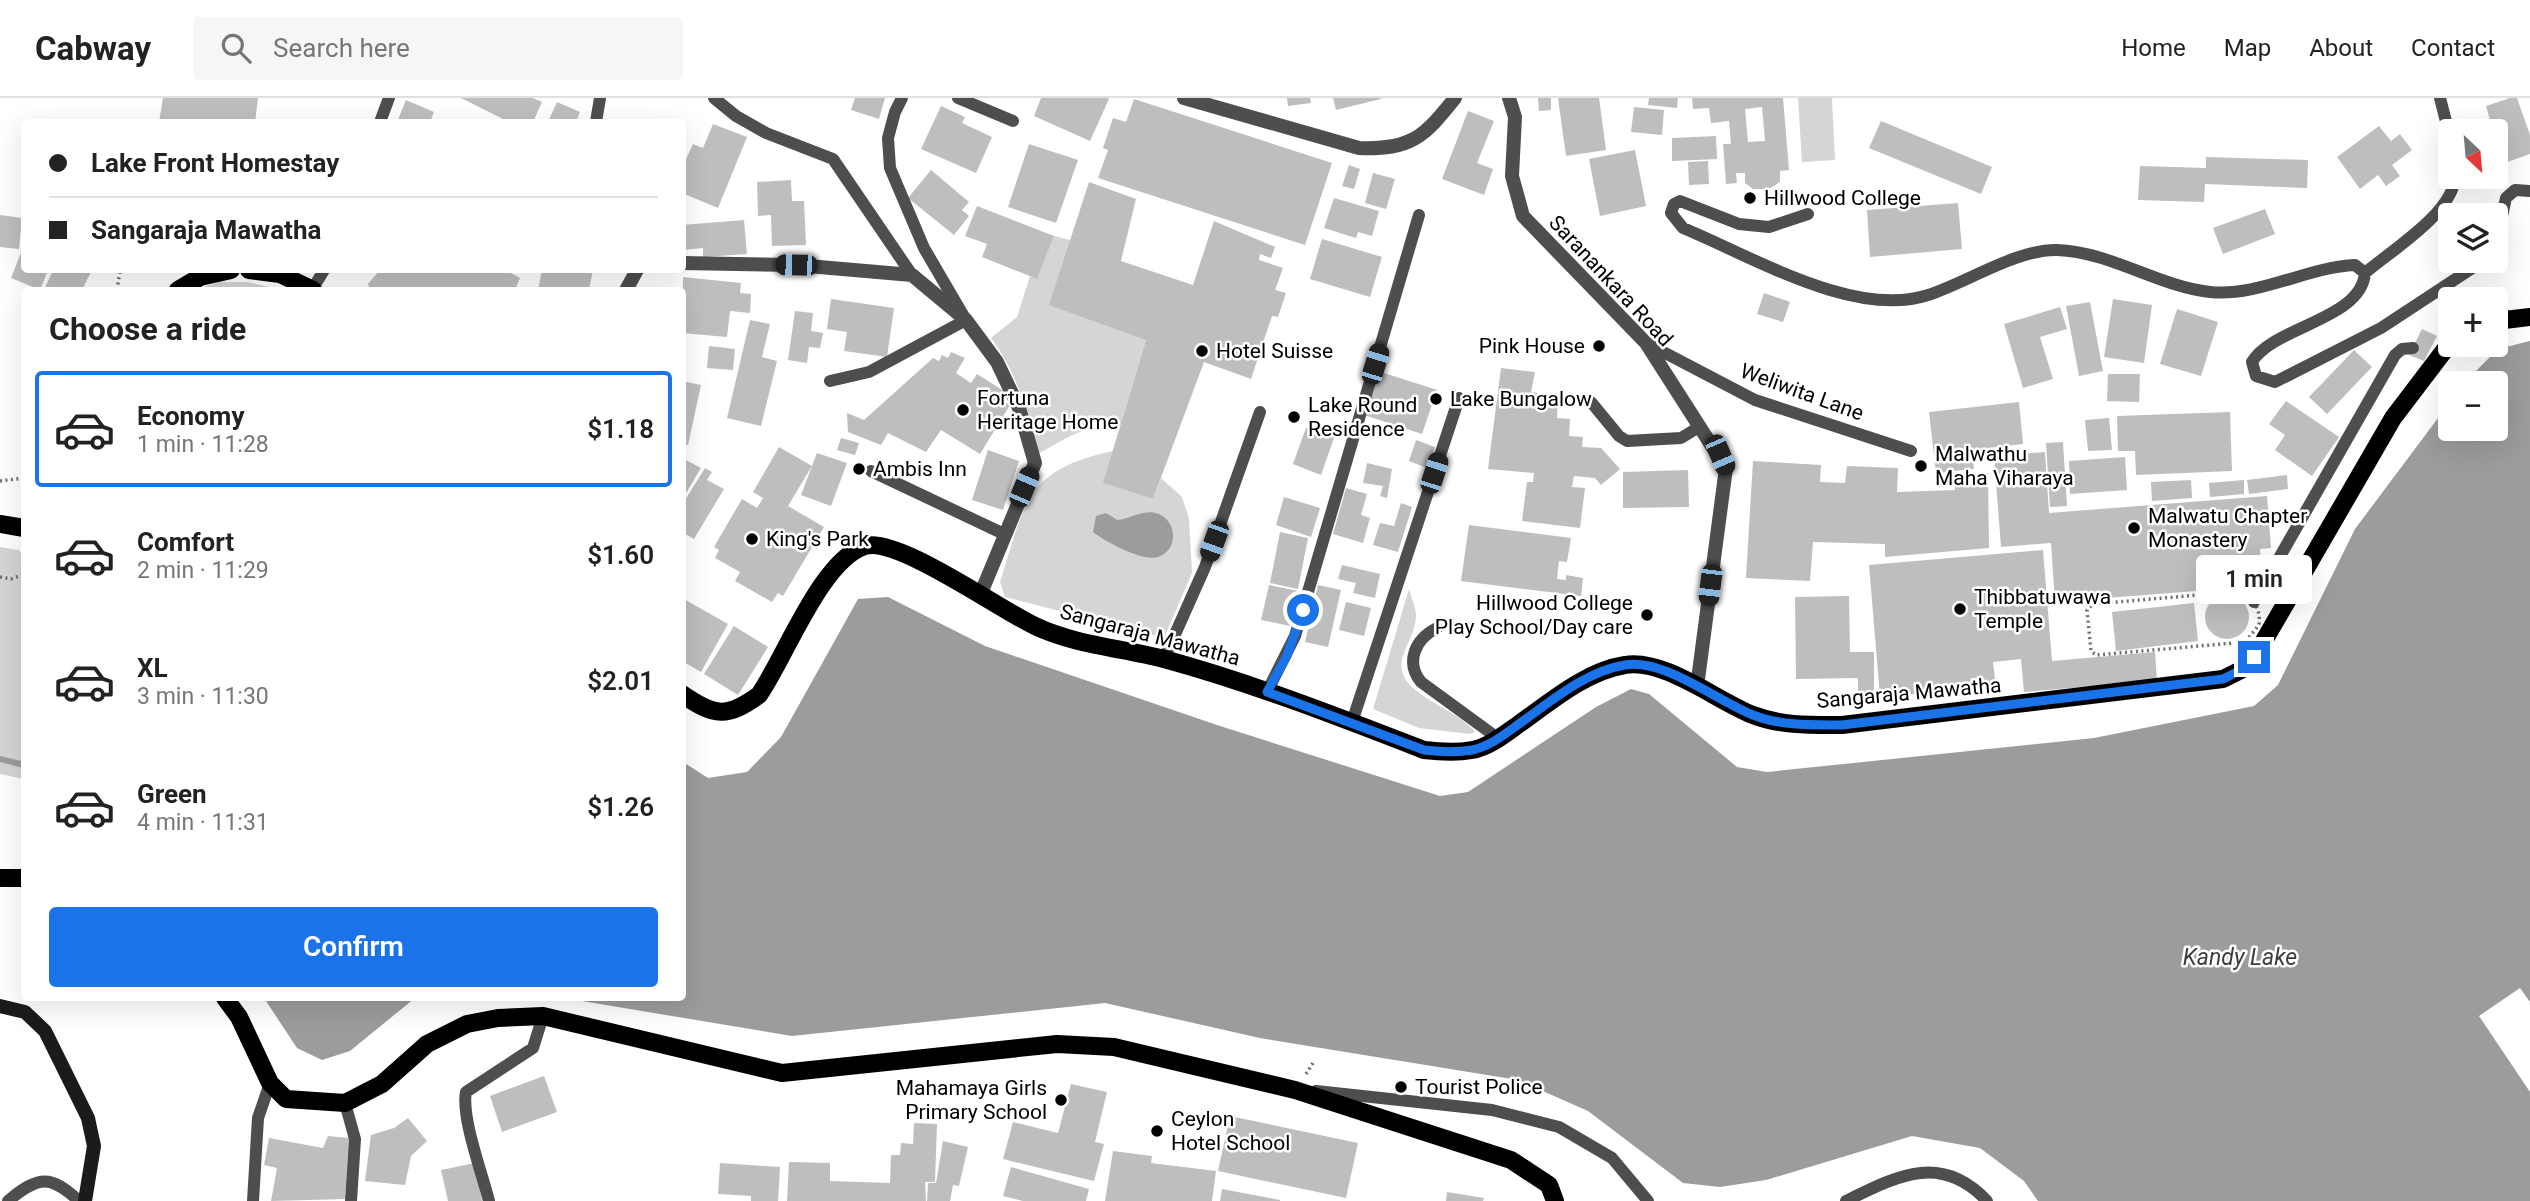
<!DOCTYPE html>
<html lang="en">
<head>
<meta charset="utf-8">
<style>
	body { margin:0; font-family:Roboto,sans-serif; background:#f6f6f6; color:#222; height:100vh; display:flex; flex-direction:column; font-size:26px; white-space:nowrap }
	* { box-sizing:border-box; margin:0 }
	p { font-size:23px; color:#767676 }
	.icon { flex:none; width:38px; height:38px; fill:none; stroke:currentColor; stroke-width:2; stroke-linecap:round; stroke-linejoin:round }
	.map { position:relative; flex:1; overflow:hidden }
	.drawer { position:absolute; left:21px; top:189px; width:665px; height:714px; display:flex; flex-direction:column; background:#fff; border-radius:7px; box-shadow:0 7px 28px #0002 }
	.drawer>* { flex:none }
	.hud { position:absolute; left:21px; top:21px; width:665px; height:154px; border-radius:7px; box-shadow:0 7px 28px #0002; display:grid; align-content:center; height:154px; padding:0 28px; background:#fff }
	.needle { width:46px; rotate:154deg }
	.tools { position:absolute; left:2438px; top:21px; display:grid; gap:14px }
	.tools a { display:grid; place-items:center; width:70px; height:70px; border-radius:7px; background:#fff; box-shadow:0 7px 28px #0002; font-size:35px }
	.end { position:absolute; width:32px; height:32px; margin:-16px; border:9px solid #1a73e8; background:#fff; box-shadow:0 0 0 4px #fff }
	.from { border-radius:50% }
	.bubble { position:absolute; height:49px; border-radius:7px; background:#fff; box-shadow:0 7px 28px #0002; font-size:23px; font-weight:600; line-height:49px; text-align:center }
	.car { position:absolute; width:21px; height:42px; margin:-21px -10px; border-radius:9px; box-shadow:0 0 5px 2px #0007; background:linear-gradient(#222 24%,#8ab4d8 0 40%,#222 0 76%,#8ab4d8 0 86%,#222 0) }
	.hud b { display:flex; align-items:center; gap:24px; height:66px; font-size:26px }
	.hud b+b { border-top:2px solid #e0e0e0 }
	.hud i { width:18px; height:18px; background:#222 }
	ul { padding:0; list-style:none }
	li { display:flex; align-items:center; gap:21px; height:116px; margin:0 14px 10px; padding:0 14px; border:4px solid transparent; border-radius:7px }
	li div { flex:1 }
	li b { display:block; font-size:26px }
	li em { font-style:normal; font-weight:600 }
	li.current { border-color:#1a73e8 }
	li>.icon { width:63px; height:63px; stroke-width:1.5 }
	h2 { padding:0 28px; font-size:32px; line-height:84px }
	.primary-button { display:flex; gap:14px; margin-top:auto; padding:14px 28px }
	.primary-button a { flex:1; height:80px; border-radius:7px; background:#1a73e8; color:#fff; font-size:28px; font-weight:600; line-height:80px; text-align:center }
	header { display:flex; align-items:center; gap:42px; box-sizing:border-box; height:98px; padding:0 35px; background:#fff; border-bottom:2px solid #e0e0e0 }
	header strong { font-size:33px }
	nav { display:flex; gap:38px; margin-inline-start:auto; font-size:24px }
	.search { width:490px; height:63px; background:#f6f6f6; display:flex; align-items:center; gap:18px; box-sizing:border-box; padding:0 24px; border-radius:7px; color:#767676; font-size:26px }
	.map>svg:first-child { display:block }
	.green { fill:#d5d5d5 }
	.water { fill:#9c9c9c }
	.lines { fill:none; stroke-linecap:round; stroke-linejoin:round }
	.stream { stroke:#9c9c9c; stroke-width:6 }
	.building { fill:#bebebe; fill-rule:evenodd }
	.path { stroke:#707070; stroke-width:3.5; stroke-dasharray:2 3.5; stroke-linecap:butt }
	.lane { stroke:#4e4e4e; stroke-width:12 }
	.street { stroke:#4e4e4e; stroke-width:14 }
	.secondary { stroke:#1b1b1b; stroke-width:14 }
	.primary { stroke:#000; stroke-width:18 }
	.route { stroke:#1a73e8; stroke-width:9 }
	.poi-dot { fill:#000; stroke:#fff; stroke-width:2.5 }
	.labels { text-anchor:middle; stroke-width:5; stroke-linejoin:round; paint-order:stroke }
	.poi-label { font-size:21px; fill:#000; stroke:#fff; text-anchor:start }
	.street-label { font-size:21px; fill:#000; stroke:#fff }
	.water-label { font-size:23px; font-style:italic; fill:#3d3d3d; stroke:#fff }
</style>
</head>
<body>
<header>
<strong>Cabway</strong>
<div class="search"><svg class="icon" aria-label="search" viewBox="0 0 24 24"><circle cx="10" cy="10" r="6"/><path d="M15 15l6 6"/></svg>Search here</div>
<nav><a>Home</a><a>Map</a><a>About</a><a>Contact</a></nav>
</header>
<div class="map">
<svg width="2530" height="1103" viewBox="0 0 2530 1103">
	<rect width="100%" height="100%" fill="#fff"/>
	<path class="green" d="M1798 0H1832L1835 62 1802 64Z
		M1054 138 1070 142 1146 242 1120 328C1090 324 1064 341 1038 356 1028 314 1017 275 991 240L1017 219 1030 178 1037 180Z
		M220 184H248L282 192H194Z
		M1113 353 1104 385 1153 401 1161 380 1182 399 1189 420 1192 475 1164 540 1005 499 1000 484C1025 407 1023 372 1113 353Z
		M0 449 19 452 24 460V681L0 676Z
		M1409 491C1411 499 1416 510 1416 518 1416 544 1386 565 1412 589 1429 605 1462 617 1475 634L1470 636 1419 630 1373 611Z"/>
	<path class="water" d="M2530 243V904L2520 890 2479 918 2530 994V1103H2038L2024 1083 1980 1050 1912 1038 1766 1082 1720 1089 1683 1085 1588 1013 1518 982 1260 940 1105 905 792 938 564 900H682L683 664 708 680 747 674 781 639 858 501 888 499 985 548 1220 628 1440 698 1468 694 1596 609 1631 591 1649 596 1737 669 1767 674 2094 640 2254 608 2278 587 2355 431 2450 304V331H2496V285H2464L2498 251Z
		M1106 415 1117 422C1130 421 1146 410 1159 416 1178 425 1178 452 1158 459 1143 464 1106 444 1093 434L1096 418Z
		M264 900H415L350 953 322 962 297 950Z"/>
	<g class="lines">
		<path class="stream" d="M0 661 24 667"/>
	</g>
	<path class="building" d="M163 0H258L255 24H159Z
		M461 0H533L542 4 533 24H509Z
		M855 0H885L879 21 851 12Z
		M1041 0H1107L1109 1 1090 43 1034 18Z
		M1287 0H1310L1311 5 1288 8Z
		M1333 0H1381V1L1336 12Z
		M1538 0H1551V12L1539 13Z
		M1558 0H1599L1606 52 1566 58Z
		M1649 0H1678L1677 10 1648 7Z
		M1692 0H1783L1789 72 1780 73V84L1769 91H1753L1745 85V75H1736L1737 85 1726 86 1723 46H1731L1729 23 1711 25 1709 10 1693 11ZM1762 9 1765 43 1748 44 1745 11Z
		M2510 0H2517L2530 37V56L2496 68V33H2482L2479 26 2490 22 2486 8Z
		M1134 1 1332 65 1305 147 1098 80 1108 52 1103 50 1113 20 1126 24Z
		M406 2 434 14 430 24H397Z
		M557 4 580 14 576 24H548Z
		M941 8 965 19 962 25 992 39 976 75 921 51Z
		M1634 9 1664 12 1662 37 1631 34Z
		M1468 13 1494 23 1477 65 1493 71 1484 97 1442 81Z
		M1881 23 1992 69 1981 96 1869 50Z
		M713 26 747 39 718 110 682 95V70L693 46 703 50Z
		M2379 28 2391 43 2400 36 2412 52 2392 67 2400 78 2386 88 2378 77 2360 91 2337 59Z
		M1716 38 1717 61 1672 63V40Z
		M1029 46 1078 62 1056 125 1008 109Z
		M1635 52 1646 108 1600 118 1589 61Z
		M2206 59 2308 62 2307 90 2205 86 2204 104 2138 102 2140 68 2206 70Z
		M1708 63 1709 86 1689 87 1688 64Z
		M1349 67 1360 71 1354 91 1342 88Z
		M931 72 969 104 962 112 969 118 954 137 908 100Z
		M1373 75 1395 81 1386 111 1365 105Z
		M791 82 792 103H804L806 147 772 148 771 117 758 118 757 84Z
		M1089 84 1136 101 1121 163 1193 187 1214 123 1275 149 1271 160 1260 156 1259 162 1283 170 1275 192 1286 195 1278 219 1272 218 1251 281 1204 264 1153 401 1103 385 1146 242 1049 207Z
		M1334 100 1379 113 1372 138 1358 134 1356 140 1324 130Z
		M1958 105 1962 151 1870 159 1867 112Z
		M977 108 1054 138 1037 181 982 159 987 146 965 138Z
		M2265 111 2275 136 2223 156 2213 130Z
		M0 117 22 120 19 151 0 149Z
		M744 122 747 156 703 159V150L683 152 682 127Z
		M1322 141 1382 159 1370 199 1310 181Z
		M24 147V172H48L40 192 11 180Z
		M53 172H92L82 192H44Z
		M380 172H505L520 180 515 192H370L368 186Z
		M542 172H593L589 192H538Z
		M683 179 741 185 740 195 751 196 750 215 730 213 727 239 682 235Z
		M1764 195 1790 204 1783 224 1757 216Z
		M831 201 894 210 887 259 844 253 847 234 827 231Z
		M2113 201 2152 207 2144 265 2104 259Z
		M2090 204 2103 273 2079 278 2066 208Z
		M2060 209 2067 231 2040 239 2053 281 2023 290 2004 226Z
		M2177 211 2218 224 2201 278 2160 266Z
		M795 213 813 215 811 233 823 235 820 250 809 249 807 265 788 262Z
		M750 222 770 226 762 259 777 263 761 328 727 320Z
		M2422 231 2437 238 2424 263 2409 257Z
		M709 248 735 251 733 272 707 270Z
		M2354 252 2372 269 2327 316 2309 299Z
		M951 254 965 260 956 275 971 285 977 276 1004 293 1000 301 1010 307 980 356 941 332 926 354 888 335 881 347 848 334 847 315 864 322 933 260 939 263 942 257 948 260Z
		M1501 270 1535 274 1531 294 1558 298 1557 320 1570 321 1569 338 1583 339 1582 349 1601 350 1620 371 1601 387 1595 380 1574 378 1572 389 1585 390 1580 430 1522 423 1527 384H1533L1534 375 1488 371Z
		M1378 273 1437 292 1422 336 1364 317Z
		M2108 276H2140L2139 304 2107 303Z
		M682 283 701 287 688 347 682 346Z
		M2286 303 2339 339 2312 378 2275 352 2285 337 2269 326Z
		M2019 304 2023 346 1972 352 1974 371 1936 375 1929 314Z
		M2230 314 2232 373 2136 377 2135 353H2118L2117 318Z
		M2109 320 2112 352 2088 353 2085 322Z
		M1306 330 1334 340 1321 377 1293 366Z
		M841 340 859 345 855 357 837 352Z
		M1416 342 1435 349 1427 370 1409 363Z
		M2063 344 2067 408 2050 409 2046 345Z
		M779 349 812 368 788 408 824 429 783 498 778 495 772 504 735 483 740 474 715 460 719 452 714 449 742 401 757 410 763 400 753 394Z
		M988 352 1019 363 1003 412 972 402Z
		M2045 354 2049 415 2267 398 2271 450 2260 451 2261 471H2246L2248 489 2055 504 2051 445 2001 449 1994 358Z
		M817 355 847 365 831 408 801 397Z
		M2125 359 2127 392 2070 396 2069 363Z
		M682 360 701 370 682 402Z
		M1753 363 1821 367 1820 384 1845 385 1847 368 1898 370 1897 394 1955 392V378L1988 375 1989 450 1885 459V446L1813 444 1810 483 1746 480Z
		M1367 365 1392 371 1387 400 1380 398 1383 388 1363 385Z
		M705 370 712 374 707 382 724 391 694 441 682 434V407Z
		M1688 372 1689 409 1623 410V374Z
		M2287 377 2288 391 2249 396 2247 382Z
		M2191 382 2192 400 2152 403 2151 384Z
		M2244 382V396L2210 399 2209 385Z
		M1346 390 1367 396 1361 417 1370 420 1363 445 1333 436Z
		M1284 399 1320 410 1311 439 1276 427Z
		M1401 405 1412 409 1398 454 1373 447 1380 425 1394 428Z
		M1469 427 1571 440 1567 464 1559 463 1557 481 1566 482V477L1583 480 1581 498 1461 483Z
		M1280 434 1308 440 1298 491 1270 485Z
		M2043 452 2052 563 2155 554 2157 583 2024 594 2021 561 1993 564 1996 589 1880 599 1869 467Z
		M1342 467 1380 476 1375 500 1353 495 1356 485 1338 481Z
		M1269 487 1298 493 1290 528 1261 522Z
		M1318 487 1341 492 1328 549 1305 544Z
		M2205 519a22 22 0 1 1 44 0a22 22 0 1 1-44 0Z
		M1849 498 1850 554H1874V593L1858 594V580L1796 581 1795 499Z
		M682 500 728 526 701 574 682 563Z
		M1346 504 1371 510 1364 538 1339 532Z
		M2194 505 2198 543 2116 553 2112 514Z
		M734 528 768 549 738 597 704 576Z
		M544 978 557 1014 502 1034 490 998Z
		M1071 986 1107 994 1095 1044 1104 1046 1094 1083 1003 1061 1013 1024 1058 1035Z
		M1230 1018 1358 1045 1346 1100 1218 1073Z
		M408 1020 427 1043 411 1058 405 1087 365 1083 371 1037 394 1030Z
		M914 1025 937 1026 935 1084H925L926 1103H787L789 1064 830 1065V1083L890 1085 891 1057H900L901 1045 913 1046Z
		M328 1038 349 1040 345 1101 271 1103 277 1070 264 1067 269 1040 323 1050Z
		M943 1043 968 1049 959 1088 953 1087 950 1103H927L928 1085H936Z
		M1113 1053 1152 1058 1151 1065 1216 1073 1212 1103H1105Z
		M475 1065 482 1103H448L441 1072Z
		M720 1065 780 1069 778 1103H751V1098L718 1096Z
		M1011 1069 1089 1091 1086 1103H1023L1003 1098Z
		M1222 1091 1280 1102V1103H1220Z
		M1447 1094 1484 1100 1483 1103H1446Z"/>
	<g class="lines">
		<path class="path" d="M117 192 120 172
			M0 383 24 380
			M0 479 11 481 24 476
			M2234 494C2252 497 2261 509 2259 527L2245 544 2096 557 2091 553 2087 512 2093 506Z
			M1306 976 1313 965"/>
		<path class="lane" d="M714 0 736 18 766 35 833 61 912 177
			M958 0 1013 23
			M2440 0 2450 39
			M380 24 389 0
			M596 24 600 0
			M1808 116 1769 129 1739 126 1680 103 1674 106 1671 115 1683 130C1751 158 1855 221 1928 197 1966 185 2017 151 2057 152 2111 154 2157 188 2210 194 2259 199 2307 169 2355 167L2365 175C2361 222 2274 228 2252 264L2256 278 2275 284 2381 230 2483 163
			M2496 145 2506 100 2515 92 2530 93
			M2365 175C2392 152 2453 115 2455 79
			M312 192 324 172
			M1646 245 1755 302 1911 353
			M830 283 869 274 966 222 924 150 890 70 888 40 895 14 902 0
			M1591 304 1619 338 1627 343 1681 340 1699 329
			M871 373 1004 436
			M2254 504 2395 257 2402 251 2413 250
			M1437 530C1415 541 1405 564 1421 584L1499 641
			M1164 561 1205 469 1260 314
			M1267 594 1295 538 1419 117
			M1352 624 1459 300
			M1316 993 1492 1012 1559 1029 1612 1060 1648 1103
			M345 1005 355 1041 351 1103
			M8 1103C39 1077 51 1077 79 1103
			M253 1103 258 1020 270 985
			M489 1103C482 1075 461 1019 466 994L533 950 543 918
			M1846 1103C1897 1078 1941 1054 1987 1103"/>
		<path class="street" d="M1184 0 1359 50C1411 52 1424 39 1455 0
			M1509 0 1515 19 1512 78 1523 118 1646 245 1726 370 1697 589
			M682 165 796 167 912 177 966 222 997 264 1019 310 1035 365 981 495
			M626 192 637 172"/>
		<path class="secondary" d="M0 908 25 914 45 933 88 1020 94 1048 85 1103"/>
		<path class="primary" d="M249 172 280 176 313 192
			M178 192 200 179 231 172
			M2496 223 2530 219
			M0 426 24 430
			M682 596C715 619 727 620 759 597 786 558 821 462 865 448 897 438 1002 513 1035 528 1075 547 1122 550 1164 561 1252 585 1339 619 1424 652 1441 654 1456 655 1472 652 1489 649 1505 636 1519 626 1550 604 1586 573 1625 567 1664 560 1717 603 1753 617 1781 628 1812 627 1842 627L2223 581 2241 572 2254 560 2393 320 2450 245
			M0 780H24
			M225 900 239 919 270 985 286 1001 345 1005 382 986 427 946 467 926 498 920 543 918 782 975 1057 946 1114 949 1295 992 1511 1062 1549 1087 1555 1103"/>
	</g>
	<g class="lines">
		<path class="route" d="M1303 512 1287 558 1267 594 1424 652C1441 654 1456 655 1472 652 1489 649 1505 636 1519 626 1550 604 1586 573 1625 567 1664 560 1717 603 1753 617 1781 628 1812 627 1842 627L2223 581 2241 572 2254 559"/>
	</g>
	<g class="poi-dot">
		<circle cx="1750" cy="100" r="7"/>
		<circle cx="1599" cy="248" r="7"/>
		<circle cx="1202" cy="253" r="7"/>
		<circle cx="1436" cy="301" r="7"/>
		<circle cx="963" cy="312" r="7"/>
		<circle cx="1294" cy="319" r="7"/>
		<circle cx="1921" cy="368" r="7"/>
		<circle cx="859" cy="371" r="7"/>
		<circle cx="2134" cy="430" r="7"/>
		<circle cx="752" cy="441" r="7"/>
		<circle cx="1960" cy="511" r="7"/>
		<circle cx="1647" cy="517" r="7"/>
		<circle cx="1401" cy="989" r="7"/>
		<circle cx="1061" cy="1002" r="7"/>
		<circle cx="1157" cy="1033" r="7"/>
	</g>
	<g class="labels">
		<g class="poi-label">
			<text x="1764" y="107">Hillwood College</text>
			<text x="1585" y="255" text-anchor="end">Pink House</text>
			<text x="1216" y="260">Hotel Suisse</text>
			<text x="977" y="307">Fortuna<tspan x="977" dy="24">Heritage Home</tspan></text>
			<text x="1450" y="308">Lake Bungalow</text>
			<text x="1308" y="314">Lake Round<tspan x="1308" dy="24">Residence</tspan></text>
			<text x="1935" y="363">Malwathu<tspan x="1935" dy="24">Maha Viharaya</tspan></text>
			<text x="873" y="378">Ambis Inn</text>
			<text x="2148" y="425">Malwatu Chapter<tspan x="2148" dy="24">Monastery</tspan></text>
			<text x="766" y="448">King's Park</text>
			<text x="1974" y="506">Thibbatuwawa<tspan x="1974" dy="24">Temple</tspan></text>
			<text x="1633" y="512" text-anchor="end">Hillwood College<tspan x="1633" dy="24">Play School/Day care</tspan></text>
			<text x="1415" y="996">Tourist Police</text>
			<text x="1047" y="997" text-anchor="end">Mahamaya Girls<tspan x="1047" dy="24">Primary School</tspan></text>
			<text x="1171" y="1028">Ceylon<tspan x="1171" dy="24">Hotel School</tspan></text>
		</g>
		<g class="street-label">
			<text transform="translate(1611 183) rotate(47)" y="7">Saranankara Road</text>
			<text transform="translate(1802 294) rotate(20)" y="7">Weliwita Lane</text>
			<text transform="translate(1150 537) rotate(15)" y="7">Sangaraja Mawatha</text>
			<text transform="translate(1909 595) rotate(-5)" y="7">Sangaraja Mawatha</text>
		</g>
		<g class="water-label">
			<text x="2240" y="867">Kandy Lake</text>
		</g>
	</g>
</svg>
<div class="tools">
<a><svg class="needle" viewBox="-14 -14 28 28"><path d="M0-13l5 13h-10z" fill="#e53935"/><path d="M0 13l5-13h-10z" fill="#767676"/></svg></a>
<a><svg class="icon" aria-label="layers" viewBox="0 0 24 24"><path d="M12 4l9 5-9 5-9-5zM3 14l9 5 9-5"/></svg></a>
<a>+</a>
<a>−</a>
</div>
<i class="end from" style="left:1303px;top:512px"></i>
<i class="end" style="left:2254px;top:559px"></i>
<div class="bubble" style="left:2196px;top:457px;width:116px">1 min</div>
<i class="car" style="left:796px;top:167px;rotate:271deg"></i>
<i class="car" style="left:1375px;top:266px;rotate:17deg"></i>
<i class="car" style="left:1720px;top:357px;rotate:157deg"></i>
<i class="car" style="left:1434px;top:375px;rotate:18deg"></i>
<i class="car" style="left:1024px;top:389px;rotate:23deg"></i>
<i class="car" style="left:1214px;top:443px;rotate:200deg"></i>
<i class="car" style="left:1710px;top:487px;rotate:187deg"></i>
<div class="hud">
<b><i class="from"></i>Lake Front Homestay</b>
<b><i></i>Sangaraja Mawatha</b>
</div>
<section class="drawer">
<h2>Choose a ride</h2>
<ul>
<li class="current"><svg class="icon" aria-label="car" viewBox="0 0 24 24"><path d="M5 17H2v-5l4-1 3-4h7l3 4 3 1v5h-3M9 17h6M6 11h13"/><circle cx="7" cy="17" r="2"/><circle cx="17" cy="17" r="2"/></svg><div><b>Economy</b><p>1 min · 11:28</p></div><em>$1.18</em></li>
<li><svg class="icon" aria-label="car" viewBox="0 0 24 24"><path d="M5 17H2v-5l4-1 3-4h7l3 4 3 1v5h-3M9 17h6M6 11h13"/><circle cx="7" cy="17" r="2"/><circle cx="17" cy="17" r="2"/></svg><div><b>Comfort</b><p>2 min · 11:29</p></div><em>$1.60</em></li>
<li><svg class="icon" aria-label="car" viewBox="0 0 24 24"><path d="M5 17H2v-5l4-1 3-4h7l3 4 3 1v5h-3M9 17h6M6 11h13"/><circle cx="7" cy="17" r="2"/><circle cx="17" cy="17" r="2"/></svg><div><b>XL</b><p>3 min · 11:30</p></div><em>$2.01</em></li>
<li><svg class="icon" aria-label="car" viewBox="0 0 24 24"><path d="M5 17H2v-5l4-1 3-4h7l3 4 3 1v5h-3M9 17h6M6 11h13"/><circle cx="7" cy="17" r="2"/><circle cx="17" cy="17" r="2"/></svg><div><b>Green</b><p>4 min · 11:31</p></div><em>$1.26</em></li>
</ul>
<div class="primary-button"><a>Confirm</a></div>
</section>
</div>
</body>
</html>
